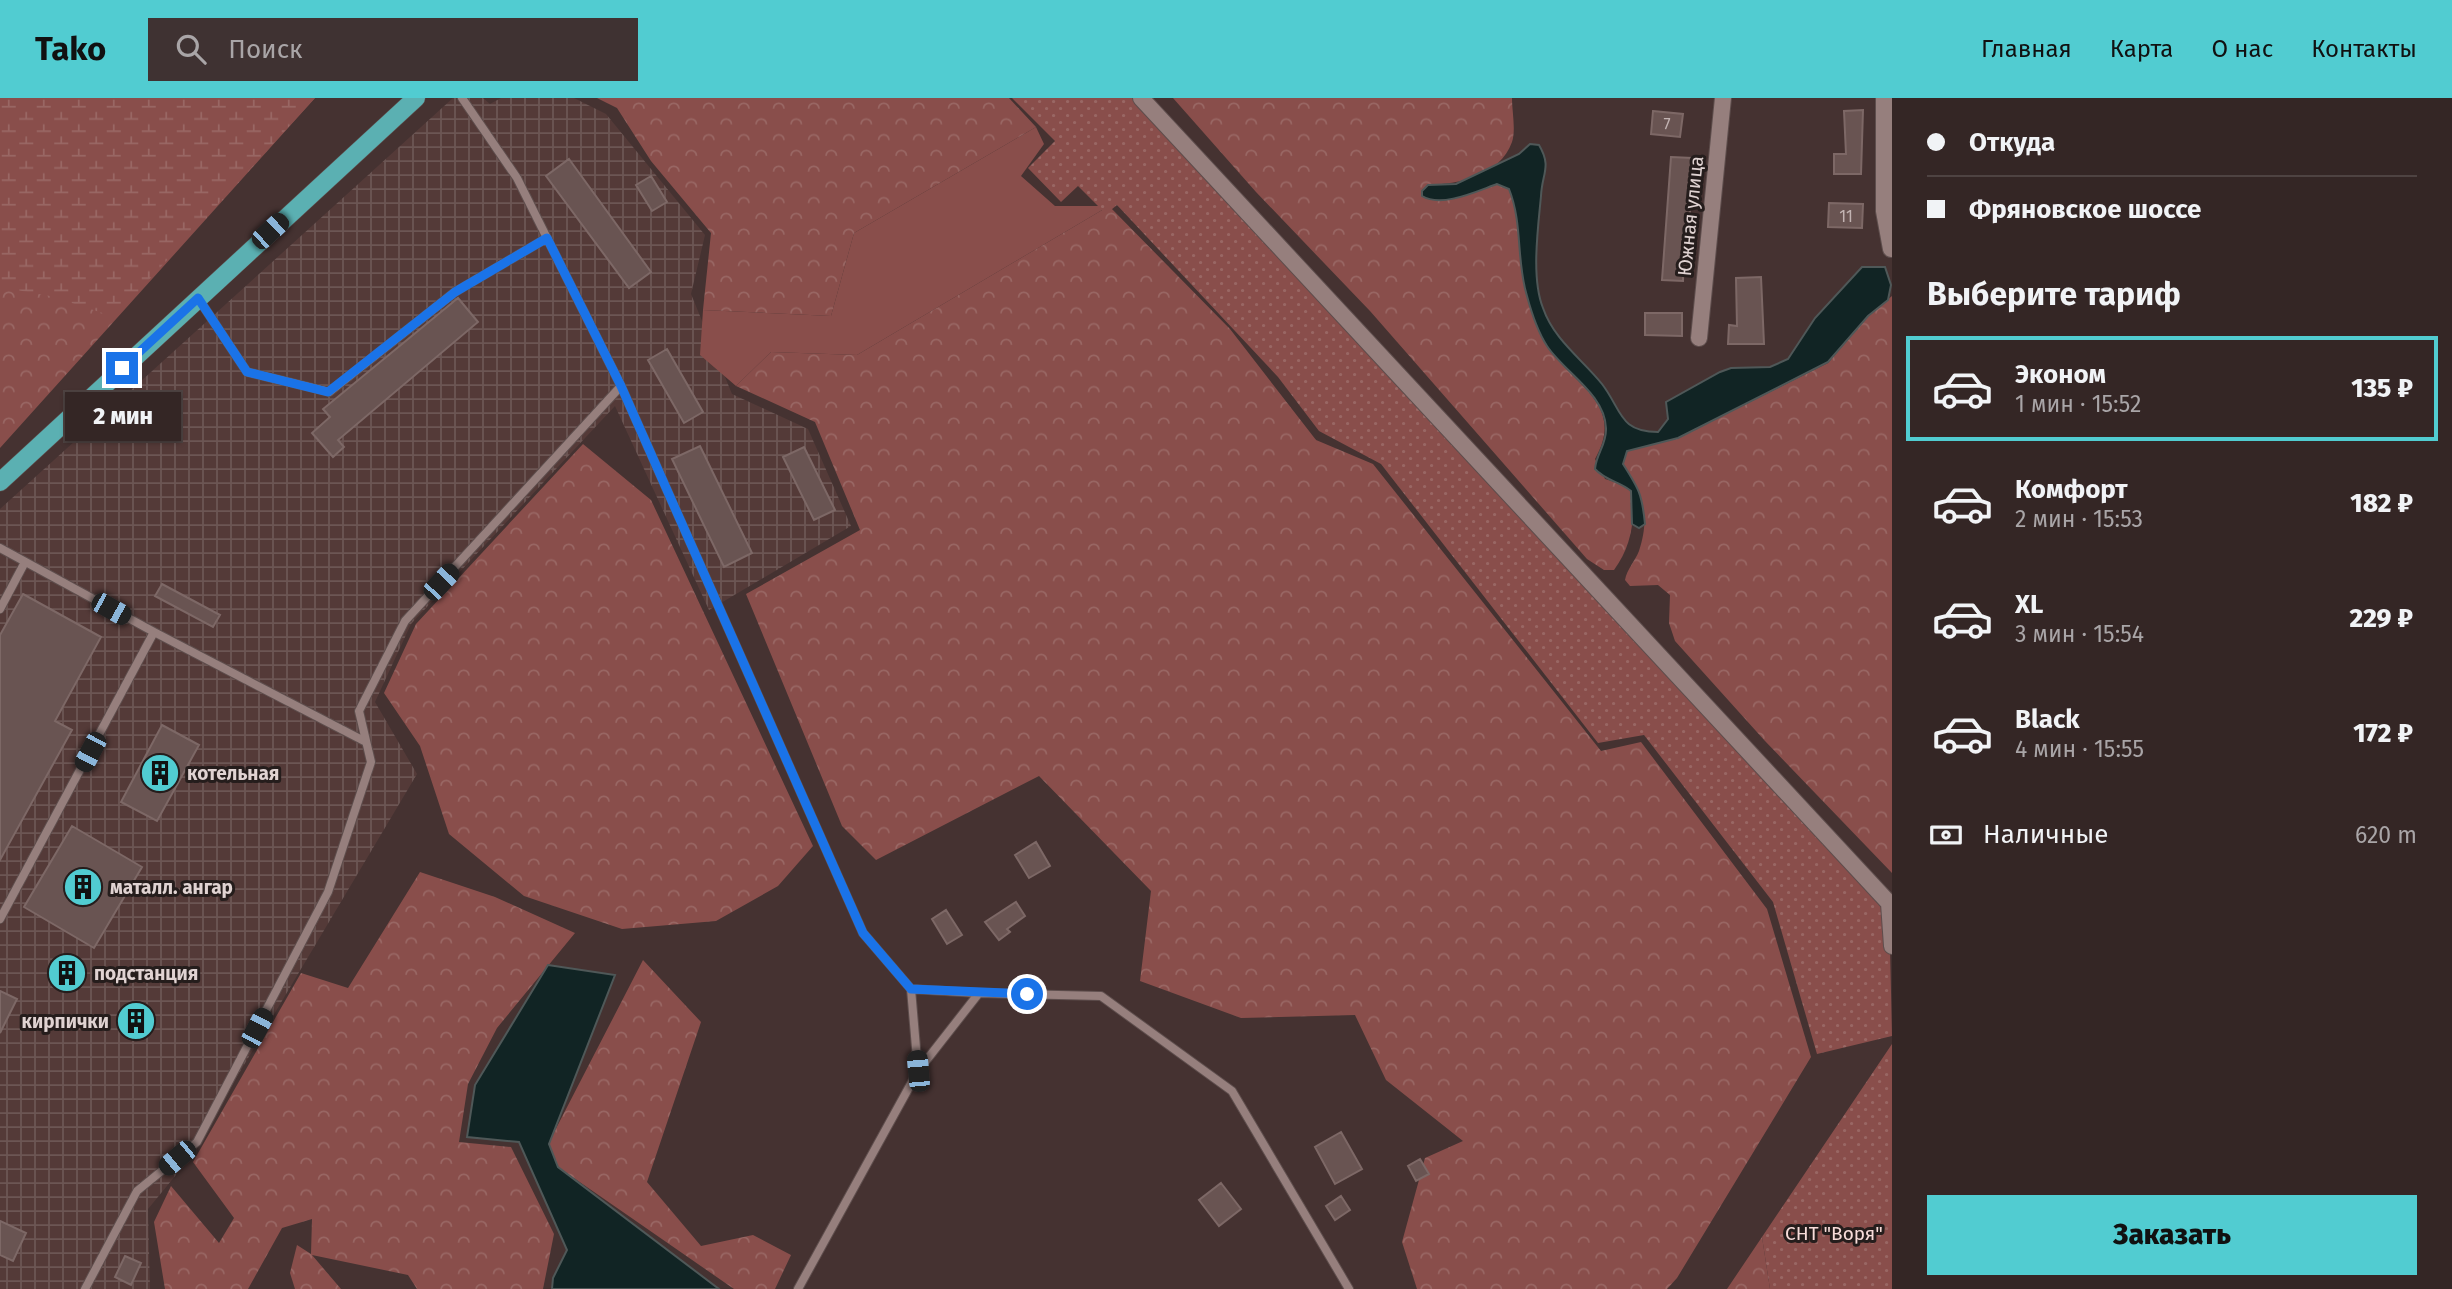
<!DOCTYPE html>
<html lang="ru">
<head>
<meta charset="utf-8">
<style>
	body { margin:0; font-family:"Fira Sans",sans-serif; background:#3f3232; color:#f1f3f6; height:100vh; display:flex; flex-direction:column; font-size:26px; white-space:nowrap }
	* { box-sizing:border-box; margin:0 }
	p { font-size:23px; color:#a9a5a7 }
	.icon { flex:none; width:38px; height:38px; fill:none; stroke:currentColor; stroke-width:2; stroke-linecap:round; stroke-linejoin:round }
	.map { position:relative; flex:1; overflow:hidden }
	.details { display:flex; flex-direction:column; background:#342625; width:560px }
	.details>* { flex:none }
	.top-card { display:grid; align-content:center; height:154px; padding:0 35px; background:#342625 }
	.end { position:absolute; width:32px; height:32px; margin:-16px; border:9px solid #1a73e8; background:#fff; box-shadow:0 0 0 4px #fff }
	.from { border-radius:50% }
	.bubble { position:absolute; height:49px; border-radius:0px; background:#342625; box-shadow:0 2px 5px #0004,0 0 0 2px #4e4342; font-size:23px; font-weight:800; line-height:49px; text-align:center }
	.car { position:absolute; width:21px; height:42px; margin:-21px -10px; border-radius:9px; box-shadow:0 0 5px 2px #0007; background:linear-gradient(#222 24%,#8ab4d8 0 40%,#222 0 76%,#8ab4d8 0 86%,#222 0) }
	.top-card b { display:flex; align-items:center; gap:24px; height:66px; font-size:26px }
	.top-card b+b { border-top:2px solid #4e4342 }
	.top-card i { width:18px; height:18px; background:#f1f3f6 }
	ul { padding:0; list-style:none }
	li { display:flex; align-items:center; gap:21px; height:105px; margin:0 14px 10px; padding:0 21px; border:4px solid transparent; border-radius:0px }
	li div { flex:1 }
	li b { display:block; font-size:26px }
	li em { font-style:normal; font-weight:800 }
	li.selected { border-color:#51ccd1 }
	li>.icon { width:63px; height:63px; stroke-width:1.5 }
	h2 { padding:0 35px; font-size:32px; line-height:84px }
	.pay { display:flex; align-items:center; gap:18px; height:77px; padding:0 35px; font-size:26px }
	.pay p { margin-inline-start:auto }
	.action { display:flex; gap:14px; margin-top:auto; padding:14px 35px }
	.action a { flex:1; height:80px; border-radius:0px; background:#51ccd1; color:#111; font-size:28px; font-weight:800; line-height:80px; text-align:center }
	header { display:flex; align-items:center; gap:42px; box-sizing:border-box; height:98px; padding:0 35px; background:#51ccd1; color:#111 }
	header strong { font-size:33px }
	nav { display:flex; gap:38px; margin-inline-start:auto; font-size:24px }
	.search { width:490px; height:63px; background:#3f3232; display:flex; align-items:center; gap:18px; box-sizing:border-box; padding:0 24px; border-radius:0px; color:#a9a5a7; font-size:26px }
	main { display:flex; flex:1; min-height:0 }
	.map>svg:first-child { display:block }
	.industrial { fill:url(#industrial-grid) }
	.grass { fill:#894e4b }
	.forest { fill:url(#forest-crowns) }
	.wetland { fill:url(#wetland-marsh) }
	.garden { fill:url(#garden-dots) }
	.water { fill:#112424; stroke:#4f5858; stroke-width:2 }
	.building { fill:#695452; stroke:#7d6866; stroke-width:2 }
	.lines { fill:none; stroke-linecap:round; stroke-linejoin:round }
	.lane-casing { stroke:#5e4e4d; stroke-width:10 }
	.street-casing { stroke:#5e4e4d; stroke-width:18 }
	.primary-casing { stroke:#5e4e4d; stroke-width:19 }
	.lane { stroke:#967f7d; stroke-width:8 }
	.street { stroke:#967f7d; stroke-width:16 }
	.primary { stroke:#5bb0b2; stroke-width:18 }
	.route { stroke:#1a73e8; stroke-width:9 }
	.labels { text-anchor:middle; stroke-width:6; stroke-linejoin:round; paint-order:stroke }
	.number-label { font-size:16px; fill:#c2b3b2 }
	.street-label { font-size:19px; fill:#e0d3d2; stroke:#251d1c }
	.poi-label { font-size:19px; font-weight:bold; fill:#e0d3d2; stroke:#251d1c; text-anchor:start }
	.park-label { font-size:19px; fill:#f7dcd9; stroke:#251d1c }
</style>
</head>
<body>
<header>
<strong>Tako</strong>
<div class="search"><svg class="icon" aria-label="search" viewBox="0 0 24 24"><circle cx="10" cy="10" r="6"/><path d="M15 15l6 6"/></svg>Поиск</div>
<nav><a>Главная</a><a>Карта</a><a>О нас</a><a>Контакты</a></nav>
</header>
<main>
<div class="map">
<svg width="1892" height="1191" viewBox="0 0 1892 1191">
	<defs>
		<pattern id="industrial-grid" width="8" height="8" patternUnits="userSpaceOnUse" patternTransform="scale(1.75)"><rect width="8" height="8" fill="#543a38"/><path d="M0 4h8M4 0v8" fill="none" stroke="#6c5654"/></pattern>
		<pattern id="forest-crowns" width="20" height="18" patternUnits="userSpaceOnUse" patternTransform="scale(1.75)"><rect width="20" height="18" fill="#894e4b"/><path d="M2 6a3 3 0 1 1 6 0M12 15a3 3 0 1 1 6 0" fill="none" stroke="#996764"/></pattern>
		<pattern id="wetland-marsh" width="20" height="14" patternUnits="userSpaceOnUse" patternTransform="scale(1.75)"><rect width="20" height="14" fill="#894e4b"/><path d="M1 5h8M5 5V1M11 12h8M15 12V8" fill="none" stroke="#996764"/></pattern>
		<pattern id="garden-dots" width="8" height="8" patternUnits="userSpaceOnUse" patternTransform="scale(1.75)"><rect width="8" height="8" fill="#894e4b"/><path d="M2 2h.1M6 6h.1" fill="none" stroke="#996764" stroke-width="1.8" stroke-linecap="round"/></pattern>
	</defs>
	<rect width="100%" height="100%" fill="#453231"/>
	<path class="industrial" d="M453 0H483L490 6 501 0H574L606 16 705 137 691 196 732 296 808 331 851 428 709 512 615 308 411 526 375 604 417 676 185 1066 148 1111 150 1191H0V411Z"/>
	<path class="grass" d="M1036 29 1044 46 1021 78 1055 108H1109L857 257 771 254 736 288 700 257 703 212 831 218 854 135Z"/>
	<path class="forest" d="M0 0H315L0 350Z
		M597 0H1009L1036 29 854 135 831 218 703 212 711 135 651 63 617 10Z
		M1173 0H1512C1512 13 1516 32 1512 44 1500 78 1458 86 1428 87L1443 101 1497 86 1509 91C1529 142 1516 200 1547 248 1574 288 1626 306 1595 361L1605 381 1624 387 1631 393C1636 422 1631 449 1614 472H1604L1587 461 1370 213 1256 94Z
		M1109 108 1230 231 1316 342 1373 366 1601 653 1641 644 1767 811 1811 959 1677 1180 1667 1191H1417L1402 1144 1425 1060 1463 1043 1386 982 1355 917 1241 920 1140 883 1151 793 1039 678 876 762 842 728 746 496 860 432 815 324 736 288 771 254 857 257Z
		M1892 198V775L1765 643 1675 543 1669 525 1670 497 1658 487 1630 488 1625 482C1627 471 1635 463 1639 453 1651 416 1642 397 1623 366L1627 353 1678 340 1828 265 1868 218Z
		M583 346 651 402 813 748 778 788 716 823 622 831 524 798 449 736 420 648 384 595 416 526Z
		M420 774 495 799 575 835 497 930 468 986 459 1044 511 1049 554 1136 543 1191H417L408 1177 312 1157 341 1191H295L290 1175 297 1147 311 1156 312 1121 282 1130 248 1191H165L154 1124 171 1088 219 1145 234 1120 193 1064 301 875 348 890Z
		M643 862 701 924 647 1084 701 1148 753 1137 791 1157 775 1191H734L558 1069 548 1046Z
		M1762 1139 1770 1191H1727Z"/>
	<path class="wetland" d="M0 0H315L115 219 50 198 0 189Z"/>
	<path class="garden" d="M1012 0H1141L1889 805 1892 938 1817 956 1773 804 1644 637 1598 645 1381 366 1319 333 1278 279 1117 107 1106 116 1078 88 1061 104 1028 70 1055 43Z
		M1892 946V1191H1770L1762 1139Z"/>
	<path class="water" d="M1530 46 1539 47C1552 69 1542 75 1541 98 1538 130 1531 180 1543 210 1554 242 1582 261 1602 286 1622 312 1619 334 1658 334L1668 321 1666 304 1720 274 1731 270 1770 269 1788 261 1815 220 1862 169H1885L1891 187 1888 202 1868 218 1828 264 1678 340 1627 353 1623 366C1639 391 1642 396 1645 426L1639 430 1632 426 1631 393C1619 383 1606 383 1595 371 1596 356 1607 346 1606 330 1605 296 1564 274 1547 248 1538 234 1531 213 1527 198 1516 163 1523 126 1509 91L1497 86C1477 93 1442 110 1422 98V93L1428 87 1456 86 1519 56Z
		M548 867 615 877 549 1046 558 1069 719 1191H552L553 1180 567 1152 519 1044 467 1039 475 987Z"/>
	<path class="building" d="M1863 12 1861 76H1834V56H1846L1844 13Z
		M1653 13 1683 16 1680 39 1651 36Z
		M1671 59 1692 60 1689 137 1684 136 1683 183 1662 182Z
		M569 61 651 174 629 190 546 78Z
		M651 78 667 104 652 113 636 87Z
		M1829 105 1863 106 1862 130 1828 129Z
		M1761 179 1764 246H1728L1729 227 1737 228 1736 180Z
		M458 200 478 224 338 342 344 349 333 359 312 335 330 319 323 311Z
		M1645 215H1682V238L1645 237Z
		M667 251 703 314 684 325 648 262Z
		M700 348 752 455 724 469 672 361Z
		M804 349 835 412 814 422 783 359Z
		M162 486 220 517 213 529 155 498Z
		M23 496 101 539 55 623 72 632 0 762V537Z
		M162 627 199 647 157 723 121 704Z
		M72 728 142 769 94 850 24 809Z
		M1036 744 1050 768 1029 780 1015 757Z
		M1016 804 1025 818 1007 831 1010 834 999 842 985 824Z
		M946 812 962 837 947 846 932 821Z
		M64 861 80 869 69 889 54 881Z
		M0 893 17 901 0 935Z
		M1341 1034 1362 1071 1335 1086 1315 1049Z
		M1420 1061 1429 1076 1416 1083 1408 1068Z
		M1221 1085 1241 1111 1219 1128 1199 1102Z
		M1341 1098 1350 1112 1335 1122 1326 1108Z
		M0 1123 26 1135 13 1163 0 1157Z
		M125 1158 141 1165 131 1187 115 1179Z"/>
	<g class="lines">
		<g class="lane-casing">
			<path id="lane" d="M462 0 517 80 621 288
				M198 200 247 274 329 294 455 194 547 140
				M0 450 154 534 0 821
				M0 511 25 464
				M154 534 366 644
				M911 891 979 895 918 973
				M979 895 1101 898 1232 993 1349 1191
				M85 1191 137 1093 197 1044 328 794 371 664 359 613 405 523 621 288 863 835 911 891 918 973 798 1191"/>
		</g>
		<g class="street-casing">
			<path id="street" d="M1141 0 1889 805 1892 848
				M1884 0V113L1891 151
				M1699 240 1723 0"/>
		</g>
		<g class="primary-casing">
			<path id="primary" d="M0 384 416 0"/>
		</g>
		<use href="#lane" class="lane"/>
		<use href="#street" class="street"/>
		<use href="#primary" class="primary"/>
	</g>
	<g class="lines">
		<path class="route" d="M122 270 198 200 247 274 328 294 455 194 547 140 621 288 863 835 911 891 1027 896"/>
	</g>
	<defs>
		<g id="building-disc" transform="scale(2.0125)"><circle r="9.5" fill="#51ccd1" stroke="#251d1c"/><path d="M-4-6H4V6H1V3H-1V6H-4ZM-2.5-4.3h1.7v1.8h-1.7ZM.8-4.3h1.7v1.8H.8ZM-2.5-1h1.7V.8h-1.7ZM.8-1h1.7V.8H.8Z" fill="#111"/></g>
	</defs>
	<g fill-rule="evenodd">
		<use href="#building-disc" x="160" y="675"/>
		<use href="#building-disc" x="83" y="789"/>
		<use href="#building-disc" x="67" y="875"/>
		<use href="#building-disc" x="136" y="923"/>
	</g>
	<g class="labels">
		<g class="number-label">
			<text x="1667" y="32">7</text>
			<text x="1846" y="124">11</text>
		</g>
		<g class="street-label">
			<text transform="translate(1690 118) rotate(-84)" y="7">Южная улица</text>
		</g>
		<g class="poi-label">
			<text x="187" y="682">котельная</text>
			<text x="110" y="796">маталл. ангар</text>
			<text x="94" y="882">подстанция</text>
			<text x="109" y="930" text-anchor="end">кирпички</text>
		</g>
		<g class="park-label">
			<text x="1834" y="1142">СНТ "Воря"</text>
		</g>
	</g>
</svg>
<i class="end from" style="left:1027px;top:896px"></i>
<i class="end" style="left:122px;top:270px"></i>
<div class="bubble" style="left:65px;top:294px;width:116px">2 мин</div>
<i class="car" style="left:270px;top:133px;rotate:47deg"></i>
<i class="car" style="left:441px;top:484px;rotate:43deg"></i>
<i class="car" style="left:111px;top:511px;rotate:119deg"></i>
<i class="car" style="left:90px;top:654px;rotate:208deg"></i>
<i class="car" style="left:257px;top:930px;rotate:28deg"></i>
<i class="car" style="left:918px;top:973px;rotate:355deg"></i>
<i class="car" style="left:177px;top:1060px;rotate:230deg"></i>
</div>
<section class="details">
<div class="top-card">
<b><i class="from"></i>Откуда</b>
<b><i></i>Фряновское шоссе</b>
</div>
<h2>Выберите тариф</h2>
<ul>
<li class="selected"><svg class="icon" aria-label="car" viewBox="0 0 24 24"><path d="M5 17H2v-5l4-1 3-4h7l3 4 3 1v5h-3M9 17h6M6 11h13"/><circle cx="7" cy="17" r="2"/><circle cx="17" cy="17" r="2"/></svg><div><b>Эконом</b><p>1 мин · 15:52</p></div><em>135 ₽</em></li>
<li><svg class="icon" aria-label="car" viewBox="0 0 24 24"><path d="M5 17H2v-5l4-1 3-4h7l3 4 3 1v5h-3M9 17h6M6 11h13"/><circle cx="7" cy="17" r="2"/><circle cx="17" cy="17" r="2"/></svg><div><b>Комфорт</b><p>2 мин · 15:53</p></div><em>182 ₽</em></li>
<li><svg class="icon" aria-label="car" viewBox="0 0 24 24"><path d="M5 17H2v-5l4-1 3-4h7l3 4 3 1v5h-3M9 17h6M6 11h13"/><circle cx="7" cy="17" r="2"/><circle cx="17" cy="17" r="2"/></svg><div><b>XL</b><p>3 мин · 15:54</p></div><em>229 ₽</em></li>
<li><svg class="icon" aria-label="car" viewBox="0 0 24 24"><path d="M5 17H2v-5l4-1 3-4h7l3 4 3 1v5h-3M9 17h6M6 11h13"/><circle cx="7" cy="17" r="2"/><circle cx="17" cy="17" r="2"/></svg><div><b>Black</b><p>4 мин · 15:55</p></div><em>172 ₽</em></li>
</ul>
<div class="pay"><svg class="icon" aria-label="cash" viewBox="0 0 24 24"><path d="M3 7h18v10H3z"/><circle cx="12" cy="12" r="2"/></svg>Наличные<p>620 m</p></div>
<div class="action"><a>Заказать</a></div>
</section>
</main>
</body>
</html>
